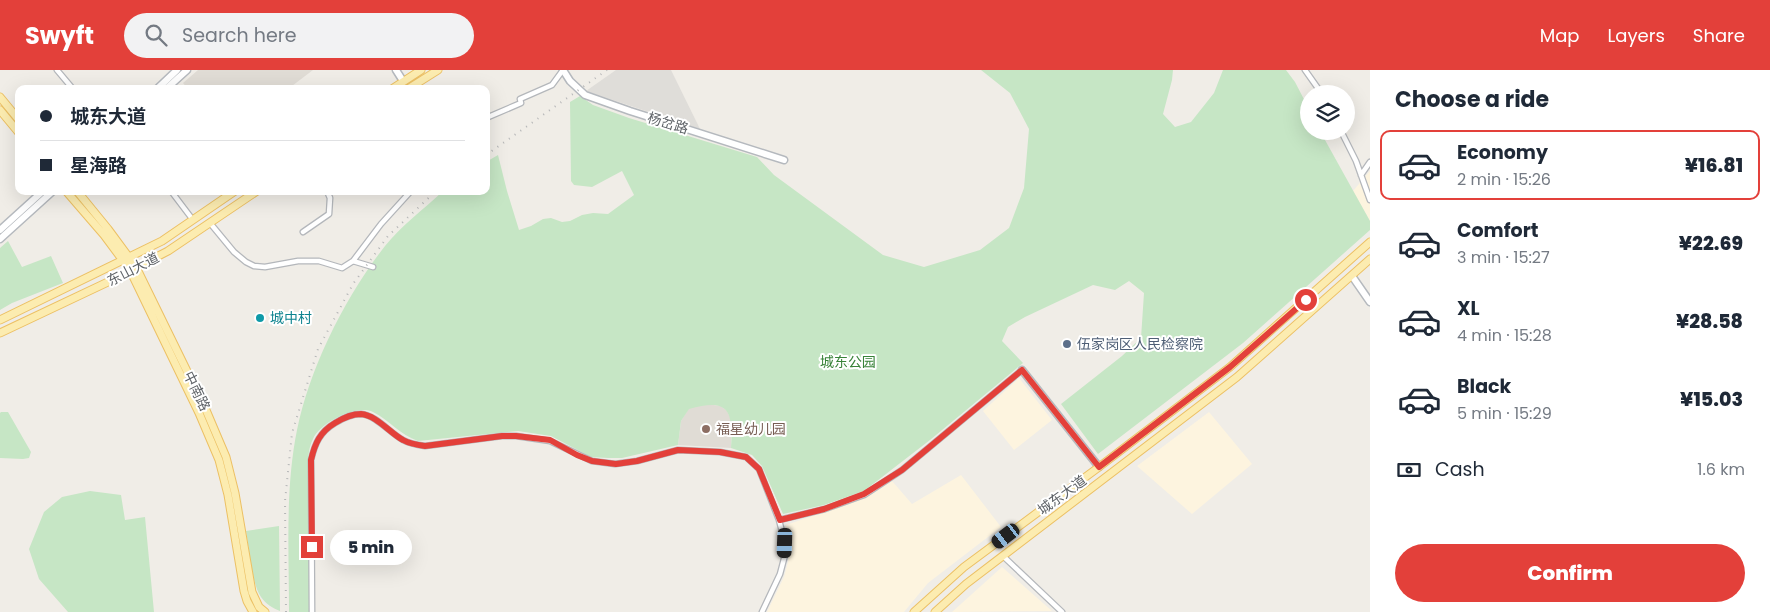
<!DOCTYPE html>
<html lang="en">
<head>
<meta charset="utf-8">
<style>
	body { margin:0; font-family:Poppins,"Noto Sans SC",sans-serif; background:#f2f2f3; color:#1f2937; height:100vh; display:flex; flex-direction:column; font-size:19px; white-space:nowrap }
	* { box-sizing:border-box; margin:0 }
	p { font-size:16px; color:#747a83 }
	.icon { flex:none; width:28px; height:28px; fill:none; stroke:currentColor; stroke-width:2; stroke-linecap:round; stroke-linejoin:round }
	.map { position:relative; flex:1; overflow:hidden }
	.sheet { display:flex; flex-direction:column; background:#fff; width:400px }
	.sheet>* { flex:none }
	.guide { position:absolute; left:15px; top:15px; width:475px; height:110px; border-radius:10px; box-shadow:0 5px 20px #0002; display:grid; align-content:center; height:110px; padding:0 25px; background:#fff }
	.buttons { position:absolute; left:1300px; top:15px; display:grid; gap:10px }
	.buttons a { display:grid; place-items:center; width:55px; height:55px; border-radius:50%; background:#fff; box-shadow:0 5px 20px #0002; font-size:25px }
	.end { position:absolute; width:22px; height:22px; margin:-11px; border:6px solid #e3403a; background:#fff; box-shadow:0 0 0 2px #fff }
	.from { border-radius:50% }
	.bubble { position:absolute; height:35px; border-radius:18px; background:#fff; box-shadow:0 5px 20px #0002; font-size:16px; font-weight:800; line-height:35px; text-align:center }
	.car { position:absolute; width:15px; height:30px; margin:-15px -8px; border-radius:6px; box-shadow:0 0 4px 1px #0007; background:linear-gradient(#222 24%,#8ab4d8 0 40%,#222 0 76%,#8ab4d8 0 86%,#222 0) }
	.guide b { display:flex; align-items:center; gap:18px; height:48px; font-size:19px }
	.guide b+b { border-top:1px solid #e0e1e3 }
	.guide i { width:12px; height:12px; background:#1f2937 }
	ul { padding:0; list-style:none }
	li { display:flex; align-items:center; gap:15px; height:70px; margin:0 10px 8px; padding:0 15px; border:2px solid transparent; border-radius:10px }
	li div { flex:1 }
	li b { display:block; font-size:19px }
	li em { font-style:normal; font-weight:800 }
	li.on { border-color:#e3403a }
	li>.icon { width:45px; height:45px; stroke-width:1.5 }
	h2 { padding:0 25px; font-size:22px; line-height:60px }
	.pay { display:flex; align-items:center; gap:12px; height:55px; padding:0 25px; font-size:19px }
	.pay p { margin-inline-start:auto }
	.primary-button { display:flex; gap:10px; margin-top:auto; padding:10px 25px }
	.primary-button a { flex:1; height:58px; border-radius:30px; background:#e3403a; color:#fff; font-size:20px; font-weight:800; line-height:58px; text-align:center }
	header { display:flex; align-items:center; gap:30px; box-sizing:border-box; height:70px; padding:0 25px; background:#e3403a; color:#fff }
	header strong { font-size:24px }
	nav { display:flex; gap:28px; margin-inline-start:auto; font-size:18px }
	.search { width:350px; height:45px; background:#f2f2f3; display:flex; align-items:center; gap:12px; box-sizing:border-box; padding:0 18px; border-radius:28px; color:#747a83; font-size:19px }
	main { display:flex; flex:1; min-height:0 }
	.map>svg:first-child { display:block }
	.commercial { fill:#fdf4df }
	.industrial { fill:#dfddd9 }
	.education { fill:#e0dcd5 }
	.green { fill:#c6e6c5 }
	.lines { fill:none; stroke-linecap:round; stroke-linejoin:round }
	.street-casing { stroke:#b4b7bb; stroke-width:7 }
	.secondary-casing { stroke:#b5b9be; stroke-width:9 }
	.primary-casing { stroke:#ecc064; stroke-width:9 }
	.street { stroke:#fff; stroke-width:4.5 }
	.secondary { stroke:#fff; stroke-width:6 }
	.primary { stroke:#fcecb0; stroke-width:7 }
	.rail { stroke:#b5b6b7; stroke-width:2; stroke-dasharray:1 6; stroke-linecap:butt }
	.route { stroke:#e3403a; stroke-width:6 }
	.culture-dot { fill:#0f9aa8; stroke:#fff; stroke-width:2 }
	.service-dot { fill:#5c6f8a; stroke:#fff; stroke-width:2 }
	.education-dot { fill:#8d6e63; stroke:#fff; stroke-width:2 }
	.labels { text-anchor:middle; stroke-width:4; stroke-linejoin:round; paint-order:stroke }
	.street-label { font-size:14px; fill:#5e6267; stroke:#fff }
	.culture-label { font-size:14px; fill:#0d838f; stroke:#fff; text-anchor:start }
	.service-label { font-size:14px; fill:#4e5e75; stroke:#fff; text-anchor:start }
	.park-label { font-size:14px; fill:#398339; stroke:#fff }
	.education-label { font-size:14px; fill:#785e54; stroke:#fff; text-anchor:start }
</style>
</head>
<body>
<header>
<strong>Swyft</strong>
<div class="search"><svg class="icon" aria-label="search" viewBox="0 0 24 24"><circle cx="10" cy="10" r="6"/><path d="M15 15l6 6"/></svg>Search here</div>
<nav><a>Map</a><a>Layers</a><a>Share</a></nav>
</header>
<main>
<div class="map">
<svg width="1370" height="542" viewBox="0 0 1370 542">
	<rect width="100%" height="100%" fill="#f0ede7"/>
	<path class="commercial" d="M1370 101V151L1353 121Z
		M1019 308 1052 350 1014 380 983 341Z
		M1209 342 1252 394 1192 444 1137 396Z
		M961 405 1001 457 928 513 904 542H767L784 507 788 492 789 479 786 455 866 428 892 411 912 434Z
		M1002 497 1052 541 952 542Z"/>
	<path class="industrial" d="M616 0H671L700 59 586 21Z"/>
	<path class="education" d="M198 0H313L288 19H188L183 13Z
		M706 334 721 336 727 341 731 349V378L678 375 681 351 689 338Z"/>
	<path class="green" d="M981 0H1173L1172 10 1163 44 1175 57 1191 52 1214 23 1223 0H1286L1295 12 1309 39V61H1320L1370 151V160L1243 273 1098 384 1061 334 1122 286 1141 268 1144 223 1129 211 1115 220 1093 215 1025 247 1008 257 1002 271 1023 293 930 370 864 421 824 435 783 444 762 396 752 385 731 378C733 342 730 327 689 339L681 351 678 375 622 388H608L591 387 551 366 518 361 418 371C400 365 389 350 373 342 356 334 320 353 313 369 309 377 308 386 308 395L311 542H289C289 482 285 419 297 360 310 297 345 227 385 176 401 156 424 139 443 121H486V92L498 85 507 121 519 160 531 156 543 149 551 148 562 152 570 151 582 145 593 143 608 144 634 125 622 101 592 117 574 115 571 111 570 32 580 26 593 35 629 48 757 87 774 105 883 185 924 197 980 180 1009 158 1024 118 1029 59 1010 23Z
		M8 171 22 197 51 186 63 213 12 233 0 240V178Z
		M1 342H8L31 382 29 388 23 389 0 388V343Z
		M90 421 121 425 125 450 145 447 154 542H68L39 509 29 479 44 442 62 427Z
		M279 456 280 541C272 538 266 534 261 527 252 515 249 477 246 461Z"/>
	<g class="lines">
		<g class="street-casing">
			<path id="street" d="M57 0 73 19
				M1305 0 1322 24
				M486 48 521 33 520 29 552 15 563 0
				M1341 61 1356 91 1370 130
				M1361 105 1370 92
				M171 121 193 150
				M210 153 234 182 246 192 254 196 265 197 298 191H319L342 198 353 191 381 154 411 121
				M303 162 329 144 330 128 327 121
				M353 191 373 197
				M779 450 825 439 864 425 902 400 1022 300
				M1003 486 1062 542
				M312 542 311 390C315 373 320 362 335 353 343 348 352 344 361 344 376 345 390 363 403 370 410 374 417 375 425 376L502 366H516L550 371 592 391 615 394 637 391 678 380 720 382 746 387 759 399 779 450 785 473V485L780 504 762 542"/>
		</g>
		<g class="secondary-casing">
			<path id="secondary" d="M396 0 403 11
				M563 0 570 11 585 25 630 41 784 90
				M157 19 177 0
				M166 19 187 0
				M0 160 43 121
				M0 169 53 121
				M1352 206 1370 232
				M1022 300 1099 397"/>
		</g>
		<g class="primary-casing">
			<path id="primary" d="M392 19 421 0
				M408 19 438 0
				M0 27 19 50
				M0 40 19 63
				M66 121 104 165 130 200 199 343 219 390 228 425 244 521 247 531 253 542
				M77 121 108 159 136 197 206 340 226 387 235 423 252 522 259 537 265 542
				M0 250 162 171 235 121
				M0 263 110 211 168 181 257 121
				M914 542 964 497 1099 397 1230 297 1370 172
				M935 542 966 514 1237 307 1370 189"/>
		</g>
		<use href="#street" class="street"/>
		<use href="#secondary" class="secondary"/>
		<use href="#primary" class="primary"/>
		<path class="rail" d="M486 85 607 0
			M286 542 285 431 292 363 318 279 353 214 388 166 436 121"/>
	</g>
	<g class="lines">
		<path class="route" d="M312 477 311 390C315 373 320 362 335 353 343 348 352 344 361 344 376 345 390 363 403 370 410 374 417 375 425 376L502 366H516L550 370 577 385 592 391 616 394 637 391 678 380 720 382 746 387 759 399 780 450 824 439 864 424 902 400 1022 300 1099 397 1230 297 1306 230"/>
	</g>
	<circle class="culture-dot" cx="260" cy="248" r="5"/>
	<circle class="service-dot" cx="1067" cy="274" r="5"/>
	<circle class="education-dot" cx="706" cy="359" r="5"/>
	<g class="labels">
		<g class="street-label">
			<text transform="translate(668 53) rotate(17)" y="5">杨岔路</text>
			<text transform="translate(133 199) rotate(-27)" y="5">东山大道</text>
			<text transform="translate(197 321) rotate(64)" y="5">中南路</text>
			<text transform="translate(1062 425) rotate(-36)" y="5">城东大道</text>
		</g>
		<g class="culture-label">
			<text x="270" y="253">城中村</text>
		</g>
		<g class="service-label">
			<text x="1077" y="279">伍家岗区人民检察院</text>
		</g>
		<g class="park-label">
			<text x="848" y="297">城东公园</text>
		</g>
		<g class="education-label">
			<text x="716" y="364">福星幼儿园</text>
		</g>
	</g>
</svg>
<div class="buttons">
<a><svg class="icon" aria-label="layers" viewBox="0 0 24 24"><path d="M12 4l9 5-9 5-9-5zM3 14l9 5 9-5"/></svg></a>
</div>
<i class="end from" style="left:1306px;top:230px"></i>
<i class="end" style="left:312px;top:477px"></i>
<div class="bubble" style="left:330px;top:460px;width:82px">5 min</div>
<i class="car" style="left:1006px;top:466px;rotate:233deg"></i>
<i class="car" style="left:785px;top:473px;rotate:182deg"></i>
<div class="guide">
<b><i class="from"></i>城东大道</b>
<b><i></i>星海路</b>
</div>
</div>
<section class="sheet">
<h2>Choose a ride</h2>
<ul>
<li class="on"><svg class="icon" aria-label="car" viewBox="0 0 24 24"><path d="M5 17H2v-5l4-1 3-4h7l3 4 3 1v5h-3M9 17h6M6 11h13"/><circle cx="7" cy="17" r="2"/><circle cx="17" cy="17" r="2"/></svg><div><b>Economy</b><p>2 min · 15:26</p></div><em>¥16.81</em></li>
<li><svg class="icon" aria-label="car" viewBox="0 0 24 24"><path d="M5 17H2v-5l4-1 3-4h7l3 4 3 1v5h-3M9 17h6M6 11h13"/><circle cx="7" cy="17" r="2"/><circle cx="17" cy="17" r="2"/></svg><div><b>Comfort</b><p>3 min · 15:27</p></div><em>¥22.69</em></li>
<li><svg class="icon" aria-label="car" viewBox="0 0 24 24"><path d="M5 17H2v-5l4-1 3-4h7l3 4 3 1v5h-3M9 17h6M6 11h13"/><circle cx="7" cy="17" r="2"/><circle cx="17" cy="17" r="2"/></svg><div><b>XL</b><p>4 min · 15:28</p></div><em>¥28.58</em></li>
<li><svg class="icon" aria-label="car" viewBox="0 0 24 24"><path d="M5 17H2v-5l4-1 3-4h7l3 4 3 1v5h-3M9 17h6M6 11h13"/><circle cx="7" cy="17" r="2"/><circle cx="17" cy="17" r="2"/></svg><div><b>Black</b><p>5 min · 15:29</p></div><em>¥15.03</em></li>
</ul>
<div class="pay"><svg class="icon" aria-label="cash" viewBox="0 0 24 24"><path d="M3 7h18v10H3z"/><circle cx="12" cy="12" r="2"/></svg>Cash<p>1.6 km</p></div>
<div class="primary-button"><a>Confirm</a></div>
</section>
</main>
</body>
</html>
